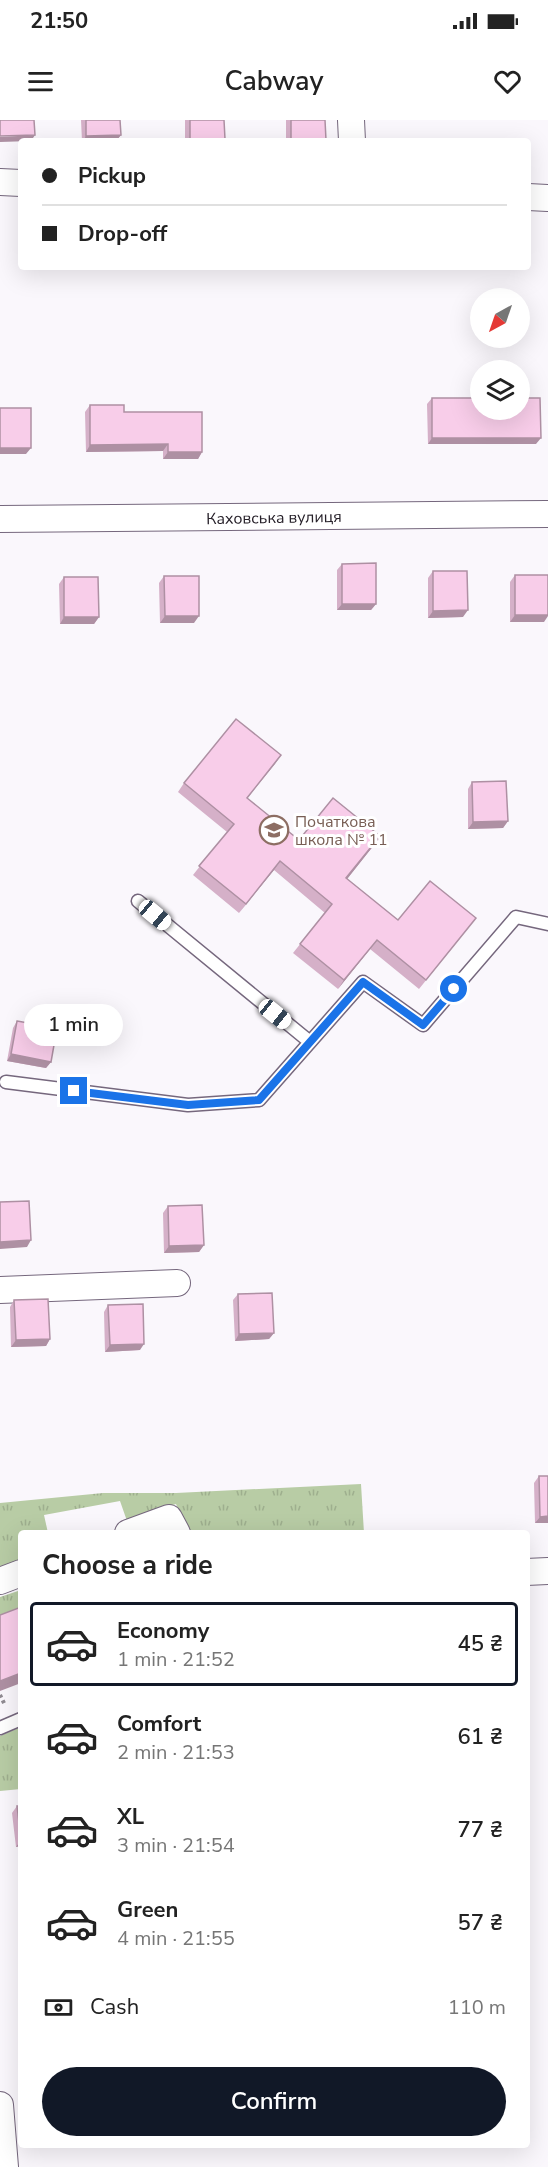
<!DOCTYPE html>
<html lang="en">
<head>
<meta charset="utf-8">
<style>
	body { margin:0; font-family:"Nunito Sans",sans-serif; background:#f2f2f2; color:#222; height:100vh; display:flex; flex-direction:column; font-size:22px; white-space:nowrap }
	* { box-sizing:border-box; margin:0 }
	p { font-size:20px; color:#767676 }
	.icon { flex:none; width:33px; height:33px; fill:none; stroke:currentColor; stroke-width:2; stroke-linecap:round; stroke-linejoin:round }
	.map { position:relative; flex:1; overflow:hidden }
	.sheet { position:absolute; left:18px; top:1410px; width:512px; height:618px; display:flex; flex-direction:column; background:#fff; border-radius:6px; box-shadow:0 6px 24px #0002 }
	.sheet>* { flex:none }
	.guide { position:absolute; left:18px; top:18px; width:513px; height:132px; border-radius:6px; box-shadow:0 6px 24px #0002; display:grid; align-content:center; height:132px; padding:0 24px; background:#fff }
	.needle { width:39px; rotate:220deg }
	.buttons { position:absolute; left:470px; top:168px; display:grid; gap:12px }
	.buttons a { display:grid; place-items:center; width:60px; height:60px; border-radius:50%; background:#fff; box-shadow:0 6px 24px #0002; font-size:30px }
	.end { position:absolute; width:27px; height:27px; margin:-14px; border:8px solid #1a73e8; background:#fff; box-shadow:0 0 0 3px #fff }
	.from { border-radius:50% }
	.bubble { position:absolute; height:42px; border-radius:21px; background:#fff; box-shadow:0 6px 24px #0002; font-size:20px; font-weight:600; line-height:42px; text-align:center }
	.car { position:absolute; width:18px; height:36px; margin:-18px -9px; border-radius:8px; box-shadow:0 0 4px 2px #0007; background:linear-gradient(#fff 24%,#345 0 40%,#fff 0 76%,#345 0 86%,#fff 0) }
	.guide b { display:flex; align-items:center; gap:21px; height:57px; font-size:22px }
	.guide b+b { border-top:2px solid #e0e0e0 }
	.guide i { width:15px; height:15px; background:#222 }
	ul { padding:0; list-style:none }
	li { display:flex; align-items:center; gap:18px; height:84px; margin:0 12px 9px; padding:0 12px; border:3px solid transparent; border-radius:6px }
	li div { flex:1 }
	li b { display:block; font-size:22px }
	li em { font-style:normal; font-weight:600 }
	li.selected { border-color:#111827 }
	li>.icon { width:54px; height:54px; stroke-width:1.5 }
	h2 { padding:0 24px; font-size:27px; line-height:72px }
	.pay { display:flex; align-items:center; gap:15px; height:66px; padding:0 24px; font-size:22px }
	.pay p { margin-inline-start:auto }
	.button { display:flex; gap:12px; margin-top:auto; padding:12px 24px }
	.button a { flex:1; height:69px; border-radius:36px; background:#111827; color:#fff; font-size:24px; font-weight:600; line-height:69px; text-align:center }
	.status { display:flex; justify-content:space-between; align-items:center; height:42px; padding:0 30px; background:#fff; direction:ltr }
	.status svg { height:16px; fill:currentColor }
	header { display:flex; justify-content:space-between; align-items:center; height:78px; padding:0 24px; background:#fff; font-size:27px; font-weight:600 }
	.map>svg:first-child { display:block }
	.grass { fill:url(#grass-tufts) }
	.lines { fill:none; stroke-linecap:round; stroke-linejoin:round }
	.service-casing { stroke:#75677d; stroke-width:15 }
	.minor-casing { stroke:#75677d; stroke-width:28 }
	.path { stroke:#908b92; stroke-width:4; stroke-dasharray:3 3; stroke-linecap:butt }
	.service { stroke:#fff; stroke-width:12 }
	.minor { stroke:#fff; stroke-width:26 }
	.wall { fill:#d5b0c8 }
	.shaded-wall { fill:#ae90a3 }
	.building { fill:#f8cde9; stroke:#ae90a3; stroke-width:1.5 }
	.route { stroke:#1a73e8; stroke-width:8 }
	.labels { text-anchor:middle; stroke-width:6; stroke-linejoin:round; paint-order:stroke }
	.street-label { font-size:16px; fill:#262029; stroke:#fff }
	.education-label { font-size:16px; fill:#785e54; stroke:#fff; text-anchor:start }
</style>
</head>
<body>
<div class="status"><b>21:50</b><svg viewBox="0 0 49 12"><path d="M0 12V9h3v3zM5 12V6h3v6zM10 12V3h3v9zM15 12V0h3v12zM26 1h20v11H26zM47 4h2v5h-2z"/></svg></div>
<header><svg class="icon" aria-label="menu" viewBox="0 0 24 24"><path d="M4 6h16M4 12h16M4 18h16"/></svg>Cabway<svg class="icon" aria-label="heart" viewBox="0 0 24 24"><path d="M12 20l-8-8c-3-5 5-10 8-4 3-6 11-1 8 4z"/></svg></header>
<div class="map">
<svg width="548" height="2047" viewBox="0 0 548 2047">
	<defs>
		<pattern id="grass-tufts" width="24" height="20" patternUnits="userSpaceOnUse" patternTransform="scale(1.5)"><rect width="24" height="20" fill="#b8cca5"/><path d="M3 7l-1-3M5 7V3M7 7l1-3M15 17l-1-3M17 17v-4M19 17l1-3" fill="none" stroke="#9eaf8e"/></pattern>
	</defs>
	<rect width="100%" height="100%" fill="#faf7fc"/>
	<path class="grass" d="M361 1364 364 1413H188L176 1384 127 1401 120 1381 44 1395 48 1413H21V1441L0 1449V1383L103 1373H176Z
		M21 1470V1490L0 1498V1477Z
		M21 1607V1669L0 1671V1616Z"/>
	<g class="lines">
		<g class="service-casing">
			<path id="service" d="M138 781 310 922
				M6 962 188 985 259 980 363 862 423 905 516 797 548 804
				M0 1608 21 1599"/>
		</g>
		<g class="minor-casing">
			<path id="minor" d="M351 0 352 21
				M0 62 21 63
				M528 77 548 78
				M0 399 548 394
				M0 1170 177 1163
				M128 1413 169 1398 177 1413
				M526 1452 548 1451
				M0 1461 21 1453
				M0 1985 5 2047"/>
		</g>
		<path class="path" d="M0 1575 5 1585"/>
		<use href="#service" class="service"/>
		<use href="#minor" class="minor"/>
	</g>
	<path class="wall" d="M81 0H120L121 15 116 21H82Z
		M185 0H224L223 21H185Z
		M286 0H325V21H286Z
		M432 278 536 324H428L427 284Z
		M90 285 124 292 202 332 198 339H163V331L86 332 85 292Z
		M342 444 376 484 371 490H337V450Z
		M433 451 463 497 428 498V458Z
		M515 455 544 502H510V462Z
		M164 456 194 503H160L159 463Z
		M64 457 99 497 94 504H60L59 464Z
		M281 635 247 678 299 720 374 725 347 759 398 800 469 807 419 869 370 829 338 869 293 833 325 793 274 750 239 793 193 755 227 712 178 672 184 663Z
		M472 662 508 701 503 708 468 709V669Z
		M17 901 51 942 46 948 7 941 13 908Z
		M168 1086 204 1125 199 1132 164 1133 163 1093Z
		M238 1174 274 1213 269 1219 235 1221 233 1180Z
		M14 1180 50 1219 46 1226 11 1227 10 1187Z
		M108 1185 140 1230 105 1232 104 1192Z
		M539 1356 548 1403H535L534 1363Z
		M17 1686 21 1726 16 1727 12 1693Z"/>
	<path class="shaded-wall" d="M35 15 31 21 0 22V17Z
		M121 15 116 21H83L86 16Z
		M190 19H225L223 21H189Z
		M326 20 325 21H291Z
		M432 318H541L536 324H428Z
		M168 324 163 331 86 332 90 325Z
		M0 328H31L26 334H0Z
		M168 332H202L198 339H163Z
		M342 484H376L371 490H337Z
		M468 490 463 497 428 498 433 491Z
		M515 495H548V496L544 502H510Z
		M165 496H199L194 503H160Z
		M64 497H99L94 504H60Z
		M281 635 275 644 240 687 247 678Z
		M508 701 503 708 468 709 473 702Z
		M380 716 374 725 340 768 346 758Z
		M280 741 274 750 239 793 246 784Z
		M377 820 370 829 338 869 344 860Z
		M11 934 51 942 46 948 7 941Z
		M31 1120 27 1127 0 1129V1122Z
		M204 1125 199 1132 164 1133 169 1126Z
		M274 1213 269 1219 235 1221 239 1214Z
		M50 1219 46 1226 11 1227 16 1220Z
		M144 1224 140 1230 105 1232 110 1225Z
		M548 1396V1403H535L540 1397Z
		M21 1553V1563L0 1571V1561Z
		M21 1720V1726L16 1727Z"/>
	<path class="building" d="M0 0H34L35 15 0 16Z
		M86 0H120L121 15 86 16Z
		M190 0H224L225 19H190Z
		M291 0H325L326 20 291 21Z
		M432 278H480V290H519V278H540L541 318H432Z
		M90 285H124V292H202V332H168V324L90 325Z
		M0 288H31V328H0Z
		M376 443V484H342V444Z
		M433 451H467L468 490 433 491Z
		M515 455H548V495H515Z
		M164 456H199V496H165Z
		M64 457H98L99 497H64Z
		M236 599 281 635 247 678 299 720 333 678 380 716 346 758 398 800 430 761 476 798 426 860 377 820 344 860 300 824 332 784 280 741 246 784 199 746 234 704 184 663Z
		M506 661 508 701 473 702 472 662Z
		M17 901 57 908 51 942 11 934Z
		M29 1081 31 1120 0 1122V1082Z
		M202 1085 204 1125 169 1126 168 1086Z
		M272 1173 274 1213 239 1214 238 1174Z
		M48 1179 50 1219 16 1220 14 1180Z
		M143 1184 144 1224 110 1225 108 1185Z
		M539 1356H548V1396L540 1397Z
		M21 1487V1553L0 1561V1495Z
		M17 1686H21V1720Z"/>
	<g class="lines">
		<path class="route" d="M74 971 188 985 259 980 363 862 423 905 454 869"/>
	</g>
	<defs>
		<g id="school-ring" transform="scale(1.5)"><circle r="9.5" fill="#fff" stroke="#8d6e63" stroke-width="1.5"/><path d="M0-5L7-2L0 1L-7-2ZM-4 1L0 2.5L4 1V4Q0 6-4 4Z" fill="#8d6e63"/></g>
	</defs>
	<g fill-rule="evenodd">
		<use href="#school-ring" x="274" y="710"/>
	</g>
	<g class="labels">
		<g class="street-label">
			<text transform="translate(274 397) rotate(-1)" y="6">Каховська вулиця</text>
		</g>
		<g class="education-label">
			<text x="295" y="707">Початкова<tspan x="295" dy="18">школа № 11</tspan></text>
		</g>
	</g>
</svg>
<div class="buttons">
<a><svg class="needle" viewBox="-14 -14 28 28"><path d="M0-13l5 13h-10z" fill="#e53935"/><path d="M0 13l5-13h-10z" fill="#767676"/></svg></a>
<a><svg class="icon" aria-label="layers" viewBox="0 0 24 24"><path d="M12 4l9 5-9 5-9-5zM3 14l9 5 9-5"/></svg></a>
</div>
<i class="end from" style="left:454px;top:869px"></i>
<i class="end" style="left:74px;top:971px"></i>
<div class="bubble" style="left:24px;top:884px;width:99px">1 min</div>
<i class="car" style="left:155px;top:795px;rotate:130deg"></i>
<i class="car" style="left:275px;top:894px;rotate:129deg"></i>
<div class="guide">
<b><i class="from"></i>Pickup</b>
<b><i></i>Drop-off</b>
</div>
<section class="sheet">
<h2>Choose a ride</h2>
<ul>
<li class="selected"><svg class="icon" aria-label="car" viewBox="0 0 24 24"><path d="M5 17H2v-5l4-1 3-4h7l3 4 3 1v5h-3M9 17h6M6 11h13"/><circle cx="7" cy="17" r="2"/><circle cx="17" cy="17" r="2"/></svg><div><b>Economy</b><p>1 min · 21:52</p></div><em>45 ₴</em></li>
<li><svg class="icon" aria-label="car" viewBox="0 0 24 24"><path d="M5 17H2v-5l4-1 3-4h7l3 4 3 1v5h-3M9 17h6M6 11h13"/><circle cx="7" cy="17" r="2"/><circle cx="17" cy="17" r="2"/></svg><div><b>Comfort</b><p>2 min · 21:53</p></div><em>61 ₴</em></li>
<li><svg class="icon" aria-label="car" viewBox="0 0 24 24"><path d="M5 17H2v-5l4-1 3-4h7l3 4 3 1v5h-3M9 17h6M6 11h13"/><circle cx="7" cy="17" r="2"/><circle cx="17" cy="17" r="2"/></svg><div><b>XL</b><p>3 min · 21:54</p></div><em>77 ₴</em></li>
<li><svg class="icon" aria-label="car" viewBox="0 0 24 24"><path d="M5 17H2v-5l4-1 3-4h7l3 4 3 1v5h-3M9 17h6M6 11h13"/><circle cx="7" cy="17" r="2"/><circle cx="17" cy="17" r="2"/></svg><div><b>Green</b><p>4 min · 21:55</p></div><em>57 ₴</em></li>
</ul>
<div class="pay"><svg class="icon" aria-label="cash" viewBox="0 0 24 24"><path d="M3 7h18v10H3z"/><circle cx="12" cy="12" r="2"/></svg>Cash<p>110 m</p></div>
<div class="button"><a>Confirm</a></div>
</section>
</div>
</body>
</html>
